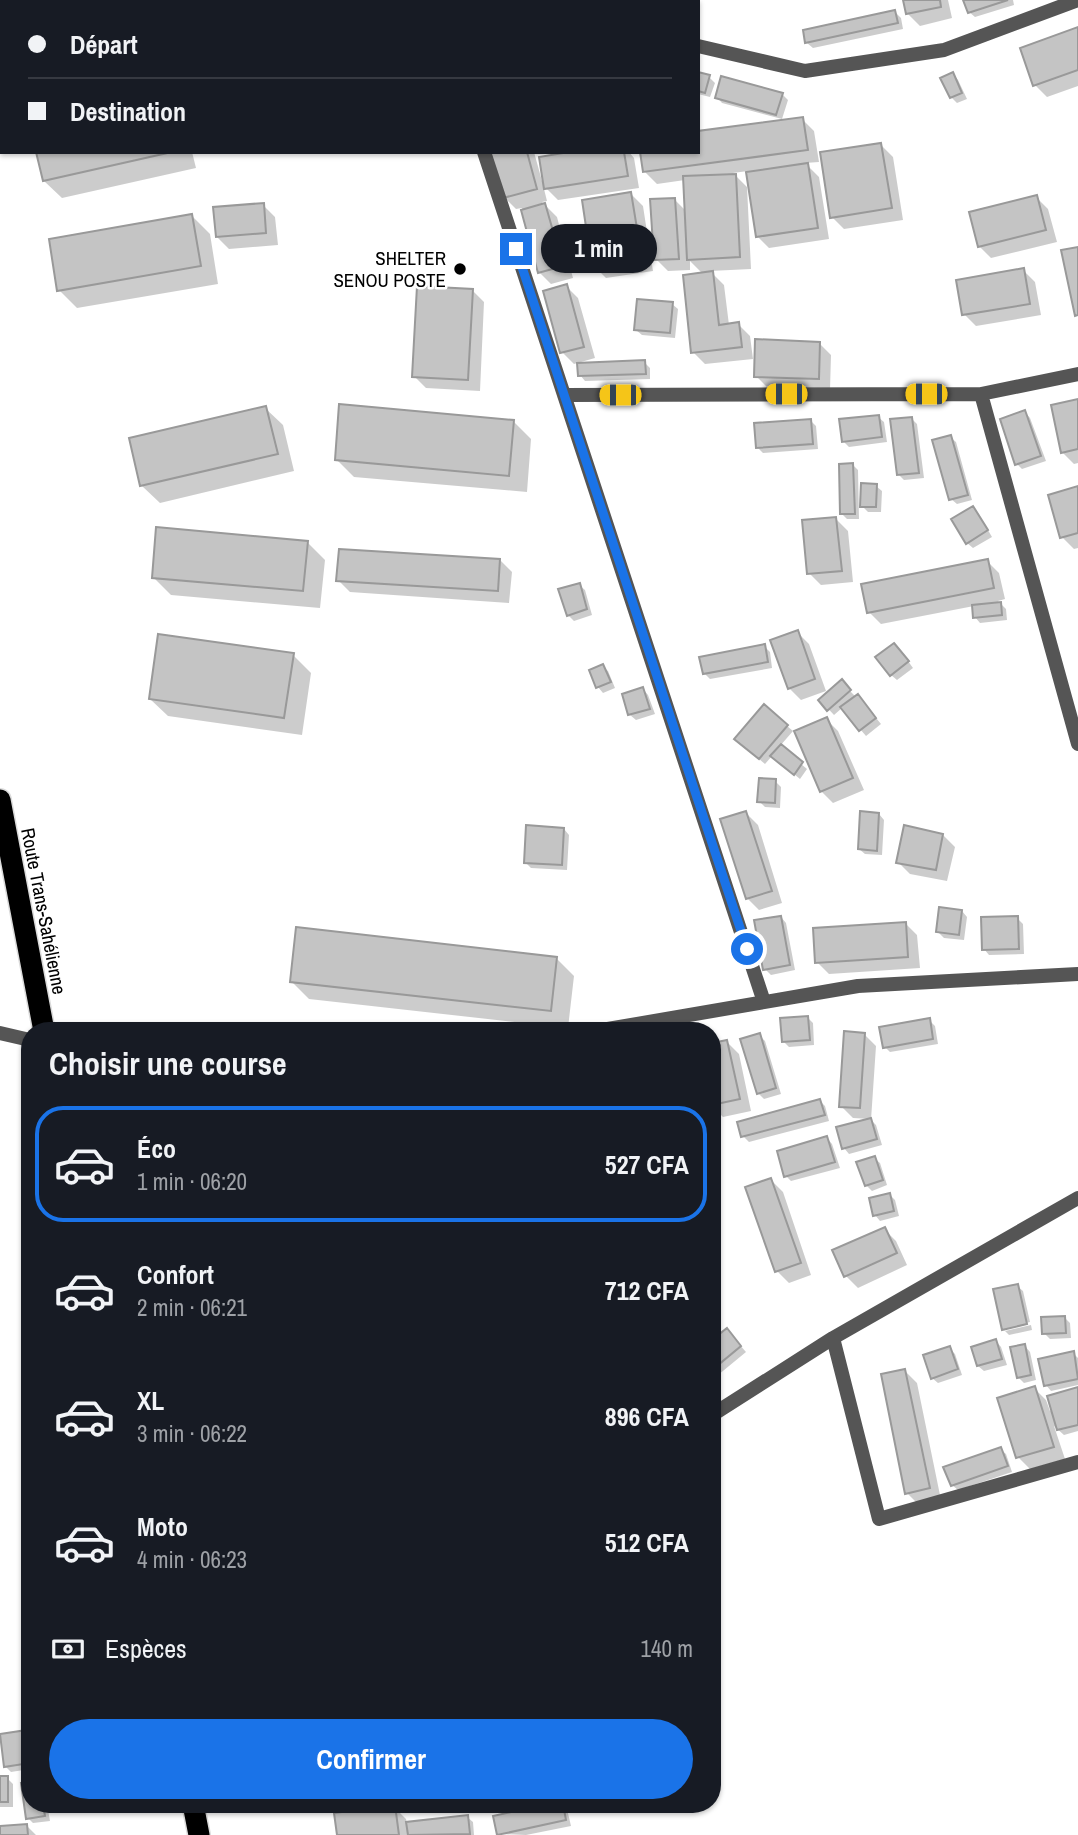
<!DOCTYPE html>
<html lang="fr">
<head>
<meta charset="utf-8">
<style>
	body { margin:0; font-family:"Archivo Narrow",sans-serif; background:#20242c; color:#f1f3f6; height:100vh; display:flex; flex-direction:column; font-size:26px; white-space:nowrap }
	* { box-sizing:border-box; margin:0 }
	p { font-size:23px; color:#9ea1a6 }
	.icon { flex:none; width:38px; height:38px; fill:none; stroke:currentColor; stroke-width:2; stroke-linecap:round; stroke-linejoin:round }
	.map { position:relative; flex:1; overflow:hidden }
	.drawer { position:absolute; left:21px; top:1022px; width:700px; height:791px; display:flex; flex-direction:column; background:#171b24; border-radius:28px; box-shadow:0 2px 5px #0004 }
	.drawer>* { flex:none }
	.banner { position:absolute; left:0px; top:0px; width:700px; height:154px; box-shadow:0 2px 5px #0004; display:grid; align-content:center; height:154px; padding:0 28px; background:#171b24 }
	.end { position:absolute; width:32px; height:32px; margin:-16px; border:9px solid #1a73e8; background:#fff; box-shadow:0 0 0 4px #fff }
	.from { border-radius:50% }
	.bubble { position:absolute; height:49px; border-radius:24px; background:#171b24; box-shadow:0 2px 5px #0004; font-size:23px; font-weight:800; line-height:49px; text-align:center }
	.car { position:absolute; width:21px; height:42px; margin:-21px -10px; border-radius:9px; box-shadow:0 0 5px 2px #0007; background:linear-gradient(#f5c518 24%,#345 0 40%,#f5c518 0 76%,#345 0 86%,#f5c518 0) }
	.banner b { display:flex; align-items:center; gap:24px; height:66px; font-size:26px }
	.banner b+b { border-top:2px solid #363941 }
	.banner i { width:18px; height:18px; background:#f1f3f6 }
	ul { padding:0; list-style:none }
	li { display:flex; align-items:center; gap:21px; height:116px; margin:0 14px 10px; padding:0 14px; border:4px solid transparent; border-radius:28px }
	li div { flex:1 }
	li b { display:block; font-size:26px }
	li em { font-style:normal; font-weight:800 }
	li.on { border-color:#1a73e8 }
	li>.icon { width:63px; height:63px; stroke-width:1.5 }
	h2 { padding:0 28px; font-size:32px; line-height:84px }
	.pay { display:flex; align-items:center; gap:18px; height:77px; padding:0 28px; font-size:26px }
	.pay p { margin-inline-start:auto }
	.button { display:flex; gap:14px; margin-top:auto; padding:14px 28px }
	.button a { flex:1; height:80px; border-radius:42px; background:#1a73e8; color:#fff; font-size:28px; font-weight:800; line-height:80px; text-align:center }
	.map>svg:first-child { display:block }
	.shadow { fill:#0003 }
	.building { fill:#c4c4c4; stroke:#999; stroke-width:2 }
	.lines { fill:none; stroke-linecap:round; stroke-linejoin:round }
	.highway-casing { stroke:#dbdbdb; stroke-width:24 }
	.lane { stroke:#555; stroke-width:14 }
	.street { stroke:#555; stroke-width:14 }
	.highway { stroke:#000; stroke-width:21 }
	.route { stroke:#1a73e8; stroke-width:9 }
	.poi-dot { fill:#000; stroke:#fff; stroke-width:2.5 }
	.labels { text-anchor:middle; stroke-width:5; stroke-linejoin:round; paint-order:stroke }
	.poi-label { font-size:19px; fill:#000; stroke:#fff; text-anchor:end }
	.street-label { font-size:19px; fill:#000; stroke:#fff }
</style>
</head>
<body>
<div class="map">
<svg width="1078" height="1835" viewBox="0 0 1078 1835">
	<rect width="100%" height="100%" fill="#fff"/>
	<path class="shadow" d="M29 0H59L60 2H23Z
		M451 0H483V2H453Z
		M604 0H646L633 2H606Z
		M905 0H948L952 18 920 26 908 14Z
		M965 0H1013L1014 5 975 17 969 12Z
		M895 12 901 18 903 29 813 48 807 43Z
		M1078 29V86L1047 97 1035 85Z
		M698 74 709 77 715 83 710 97 698 94Z
		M953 74 958 80 967 99 957 103 951 97Z
		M782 94 788 100 782 119 722 103 717 97Z
		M802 119 814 131 819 162 805 163 819 177 829 239 769 248 757 236 748 171 733 173 747 187 751 269 710 271 724 285 729 325 738 324 750 336 753 359 705 364 693 352 703 274 690 261V270L668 271 656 259 674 199 686 211 685 180 657 184 645 172 698 152Z
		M881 145 893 157 903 220 844 229 832 217Z
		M38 152H192L196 168 62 198 44 181Z
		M492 152H534L542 181 580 152H629L634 158 639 188 558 200 543 185 547 201 542 202 557 217 573 278 551 284 539 272 522 208 516 209 504 197Z
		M631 194 643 206 653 271 606 278 594 266Z
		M1036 197 1048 209 1057 242 991 258 979 246Z
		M263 205 275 217 278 245 229 249 217 237Z
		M192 216 210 234 218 284 77 308 59 290Z
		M1023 270 1035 282 1041 315 976 326 964 314Z
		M566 286 578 298 595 358 574 364 562 352Z
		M472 290 484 302 480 391 426 388 414 376Z
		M672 304 678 309 675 338 642 335 636 330Z
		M819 343 831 355 830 390 768 388 756 376Z
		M644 362 650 368V379L585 381 580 375Z
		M1078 401V463L1074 464 1062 452Z
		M265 408 283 425 294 471 160 503 142 486Z
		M1025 412 1030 418 1046 461 1022 469 1017 464Z
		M878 417 884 422 887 442 849 447 843 441Z
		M911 418 917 424 924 478 904 480 898 474Z
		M513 421 531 439 527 492 354 477 336 459Z
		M811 421 816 426 818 449 763 453 757 447Z
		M950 437 956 442 972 500 957 504 951 499Z
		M853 465 858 470 859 519H847L841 513Z
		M876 486 882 491 881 512H868L862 506Z
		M1078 488V548L1074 549 1062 537Z
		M973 508 978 513 992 537 973 548 967 543Z
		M836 519 848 531 853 582 821 585 809 573Z
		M307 542 325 560 320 608 171 595 153 577Z
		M500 560 512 572 509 603 350 592 338 580Z
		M987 561 999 573 1005 599 998 601 1006 609 1007 620 980 623 975 617 974 606 881 624 869 612Z
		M579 585 585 590 592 615 574 621 568 615Z
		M797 632 809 644 826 691 801 700 789 688Z
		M764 646 770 652 772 668 710 679 705 674Z
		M900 650 913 668 897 680 891 675Z
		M293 655 311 673 302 735 168 716 150 699Z
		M602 666 608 671 615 688 603 693 598 687 591 671Z
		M841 682 856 697 863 702 881 724 866 736 842 708 834 715 820 700Z
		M643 689 648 695 655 714 636 720 630 715 624 695Z
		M826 719 838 731 864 790 833 803 821 791Z
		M787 726 793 731 780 746 807 769 800 779 772 756 765 764 742 744Z
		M775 781 781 787 780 808 765 807 759 801Z
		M746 813 758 825 782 903 759 910 747 898Z
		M879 814 884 820 882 855 865 854 859 849Z
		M564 829 569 835 567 870 531 868 525 862Z
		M943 835 955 847 947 881 910 874 898 862Z
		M962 911 967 917 964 940 944 938 938 932Z
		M781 917 786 923 795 970 771 975 765 969Z
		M1017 918 1023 924 1024 954 989 955 984 949Z
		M905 923 917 935 920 968 829 974 817 962Z
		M556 958 574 976 568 1028 309 999 291 981Z
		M807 1017 813 1023 814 1045 789 1047 783 1041Z
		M929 1020 935 1026 938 1044 890 1052 885 1047Z
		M864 1034 876 1046 871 1120 876 1125 882 1145 849 1154 844 1148 870 1119 853 1118 841 1106Z
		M759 1035 765 1041 781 1094 764 1099 758 1093Z
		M727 1042 739 1054 751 1111 723 1117 712 1106V1045Z
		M820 1101 825 1106 829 1121 749 1142 743 1136 739 1123Z
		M827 1138 832 1144 840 1168 791 1181 786 1176Z
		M874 1158 880 1163 887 1185 872 1191 866 1185Z
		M771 1180 783 1192 811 1275 789 1283 777 1271 747 1189Z
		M890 1195 895 1200 899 1216 880 1221 875 1215Z
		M884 1229 896 1241 907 1265 858 1288 846 1276Z
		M1017 1286 1023 1291 1030 1322 1005 1328V1331L1004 1329Z
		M1065 1318 1070 1323 1071 1338 1050 1339 1044 1333Z
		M1031 1325 1032 1330 1009 1335 1005 1331Z
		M732 1336 746 1352 712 1380V1342Z
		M996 1341 1001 1347 1007 1365 984 1371 978 1366Z
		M1025 1346 1030 1352 1036 1380 1024 1383 1018 1377Z
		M949 1348 955 1354 962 1375 938 1383 932 1378Z
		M1073 1353 1078 1358V1385L1051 1391 1046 1385Z
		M905 1371 917 1383 941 1500 919 1505 907 1493Z
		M1034 1388 1046 1400 1050 1411 1078 1389V1431L1064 1435 1054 1426 1065 1459 1030 1469 1018 1457Z
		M1000 1449 1006 1454 1012 1472 958 1490 952 1485Z
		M27 1732 30 1735V1769L11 1772 5 1766Z
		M0 1778H7L13 1784V1807H0Z
		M30 1804H47L50 1821 33 1823 28 1818Z
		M563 1804 567 1809 571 1826 526 1835 498 1834Z
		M394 1807 406 1819 407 1824 467 1817 473 1822 474 1835H339Z
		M27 1826 36 1835H0V1828Z"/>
	<path class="building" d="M903 0H940L941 7 906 14Z
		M963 0H1008L968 13Z
		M895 10 898 23 805 43 803 30Z
		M1078 27V70L1033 86 1020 48Z
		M698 72 710 75 705 93 698 91Z
		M953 72 962 93 950 98 940 78Z
		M721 76 783 93 776 115 715 98Z
		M803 117 808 150 643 172 640 152H698V131Z
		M881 143 892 208 830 218 820 152Z
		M36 152H172L43 181Z
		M490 152H527L537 189 503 198Z
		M569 152H624L628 176 544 189 539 157Z
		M808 163 818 228 756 237 746 172Z
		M736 174 740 257 687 260 683 176Z
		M631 192 642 259 592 267 582 200Z
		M1037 195 1046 230 978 247 969 212Z
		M675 198 679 259 654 260 650 199Z
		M264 203 266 233 216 237 213 207Z
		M545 203 563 266 538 273 521 210Z
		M192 214 201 266 57 291 49 239Z
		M1078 247V315L1075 316 1061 250Z
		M1024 268 1030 304 962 315 956 280Z
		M713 271 719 325 739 322 742 347 691 353 683 275Z
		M567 284 584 347 560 353 543 291Z
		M417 286 473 289 468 380 412 377Z
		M637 299 673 302 670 333 634 330Z
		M755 339 820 342 819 379 754 377Z
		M645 360 646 374 578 376 577 363Z
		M1078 399V449L1061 453 1051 405Z
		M339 404 514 420 509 476 335 460Z
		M266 406 278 454 140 486 129 438Z
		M1025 410 1041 456 1015 465 1000 419Z
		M879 415 882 437 842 442 839 419Z
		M912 417 919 473 897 475 890 419Z
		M811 419 813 444 756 448 754 423Z
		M951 435 968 495 949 500 932 440Z
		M853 463 855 514H840L839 464Z
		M861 483 877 484 876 507H860Z
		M1078 486V533L1060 538 1048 495Z
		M973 506 988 530 966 544 951 519Z
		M836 517 842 571 807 574 802 520Z
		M156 527 308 541 303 591 152 578Z
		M339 549 500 559 498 591 336 581Z
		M988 559 994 588 867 613 861 584Z
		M580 583 587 609 567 616 558 589Z
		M1001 602 1002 615 973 618 972 605Z
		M798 630 815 679 788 689 770 640Z
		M158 634 294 653 284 718 149 699Z
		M894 643 909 661 890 676 875 657Z
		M765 644 768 662 703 674 699 657Z
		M603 664 611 682 596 688 589 670Z
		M842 679 851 690 827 711 818 700Z
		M643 687 650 709 628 715 622 694Z
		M858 694 876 718 859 731 840 707Z
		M764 704 788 725 759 759 734 739Z
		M827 717 853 778 820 792 794 731Z
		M781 744 803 762 794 775 770 756Z
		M759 778 776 779 775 803 757 802Z
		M746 811 772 891 746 899 720 819Z
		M860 811 879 813 877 851 858 849Z
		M526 825 564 828 562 865 524 863Z
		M904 825 943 834 936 870 896 863Z
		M939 907 962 910 959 935 936 932Z
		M781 916 790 965 763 970 754 920Z
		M1018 916 1019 949 982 950 981 917Z
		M906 922 908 957 815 963 813 928Z
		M296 927 557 957 551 1011 290 982Z
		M808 1016 810 1040 782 1042 780 1018Z
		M930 1018 933 1039 883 1048 879 1027Z
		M844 1031 865 1033 860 1108 839 1107Z
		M760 1033 776 1088 757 1094 740 1039Z
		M727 1040 740 1099 712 1105V1043Z
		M820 1099 825 1115 741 1137 737 1122Z
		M871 1118 877 1139 842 1149 836 1127Z
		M827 1136 835 1162 784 1177 777 1151Z
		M875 1156 883 1180 865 1186 856 1162Z
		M771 1178 801 1263 775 1272 745 1187Z
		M890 1193 894 1211 873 1216 869 1198Z
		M885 1227 897 1253 844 1277 832 1250Z
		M1018 1284 1027 1324 1002 1330 993 1289Z
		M1065 1316 1066 1333 1042 1334 1041 1317Z
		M727 1328 741 1346 712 1370V1340Z
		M996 1339 1002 1359 977 1366 971 1347Z
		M1025 1344 1031 1375 1017 1378 1010 1347Z
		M950 1346 958 1369 931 1379 923 1355Z
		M1074 1351 1078 1379 1044 1386 1038 1359Z
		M905 1369 930 1488 905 1494 881 1374Z
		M1035 1386 1054 1447 1016 1458 997 1398Z
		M1078 1387V1425L1057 1430 1047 1396Z
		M1001 1447 1008 1466 951 1486 943 1467Z
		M27 1730 30 1745V1763L4 1767 0 1734Z
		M0 1776H8V1802H0Z
		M30 1782V1804H43L45 1816 26 1819 21 1783Z
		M547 1804H563L566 1820 497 1835 493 1816Z
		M395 1805 399 1835H337L334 1813Z
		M468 1815 470 1834 408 1835 406 1822Z
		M27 1824 28 1835H0V1826Z"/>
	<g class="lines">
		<g class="highway-casing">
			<path id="highway" d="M0 800 44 1031
				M193 1804 199 1835"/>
		</g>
		<path class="lane" d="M0 1033 30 1040"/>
		<path class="street" d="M434 0 435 2
			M698 46 805 71 944 50 1078 0
			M484 152 764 1002
			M981 394 1078 744
			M564 395 981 394 1078 374
			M596 1031 858 986 1078 974
			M833 1338 879 1519 1078 1462
			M712 1415 833 1338 1078 1198"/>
		<use href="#highway" class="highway"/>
	</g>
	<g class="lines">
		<path class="route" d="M516 249 747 949"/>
	</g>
	<circle class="poi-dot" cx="460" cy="269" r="7"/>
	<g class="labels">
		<g class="poi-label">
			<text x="446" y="265">SHELTER<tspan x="446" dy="22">SENOU POSTE</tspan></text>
		</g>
		<g class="street-label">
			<text transform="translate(44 911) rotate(79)" y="7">Route Trans-Sahélienne</text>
		</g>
	</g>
</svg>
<i class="end from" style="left:747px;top:949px"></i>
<i class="end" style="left:516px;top:249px"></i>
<div class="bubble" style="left:541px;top:224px;width:116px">1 min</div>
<i class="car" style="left:786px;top:394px;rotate:270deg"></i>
<i class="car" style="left:926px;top:394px;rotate:270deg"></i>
<i class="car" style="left:620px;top:395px;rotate:270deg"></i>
<div class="banner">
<b><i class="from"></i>Départ</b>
<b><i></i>Destination</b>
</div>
<section class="drawer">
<h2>Choisir une course</h2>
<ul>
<li class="on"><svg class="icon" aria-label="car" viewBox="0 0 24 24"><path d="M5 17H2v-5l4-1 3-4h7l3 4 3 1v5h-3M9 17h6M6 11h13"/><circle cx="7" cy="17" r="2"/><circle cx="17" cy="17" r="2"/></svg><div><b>Éco</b><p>1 min · 06:20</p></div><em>527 CFA</em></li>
<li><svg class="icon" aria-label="car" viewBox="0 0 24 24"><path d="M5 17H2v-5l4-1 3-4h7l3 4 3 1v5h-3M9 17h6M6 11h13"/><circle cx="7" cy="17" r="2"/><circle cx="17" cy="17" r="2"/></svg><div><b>Confort</b><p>2 min · 06:21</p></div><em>712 CFA</em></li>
<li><svg class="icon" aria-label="car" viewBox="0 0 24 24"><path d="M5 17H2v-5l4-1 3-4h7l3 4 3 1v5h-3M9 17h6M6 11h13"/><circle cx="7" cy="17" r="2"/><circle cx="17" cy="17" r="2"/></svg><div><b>XL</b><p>3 min · 06:22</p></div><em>896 CFA</em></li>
<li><svg class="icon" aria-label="car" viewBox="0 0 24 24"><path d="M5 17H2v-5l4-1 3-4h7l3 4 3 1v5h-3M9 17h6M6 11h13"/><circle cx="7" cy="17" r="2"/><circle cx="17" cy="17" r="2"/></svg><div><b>Moto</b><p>4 min · 06:23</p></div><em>512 CFA</em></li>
</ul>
<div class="pay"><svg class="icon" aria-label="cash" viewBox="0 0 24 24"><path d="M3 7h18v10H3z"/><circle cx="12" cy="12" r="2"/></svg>Espèces<p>140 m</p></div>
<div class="button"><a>Confirmer</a></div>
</section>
</div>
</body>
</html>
